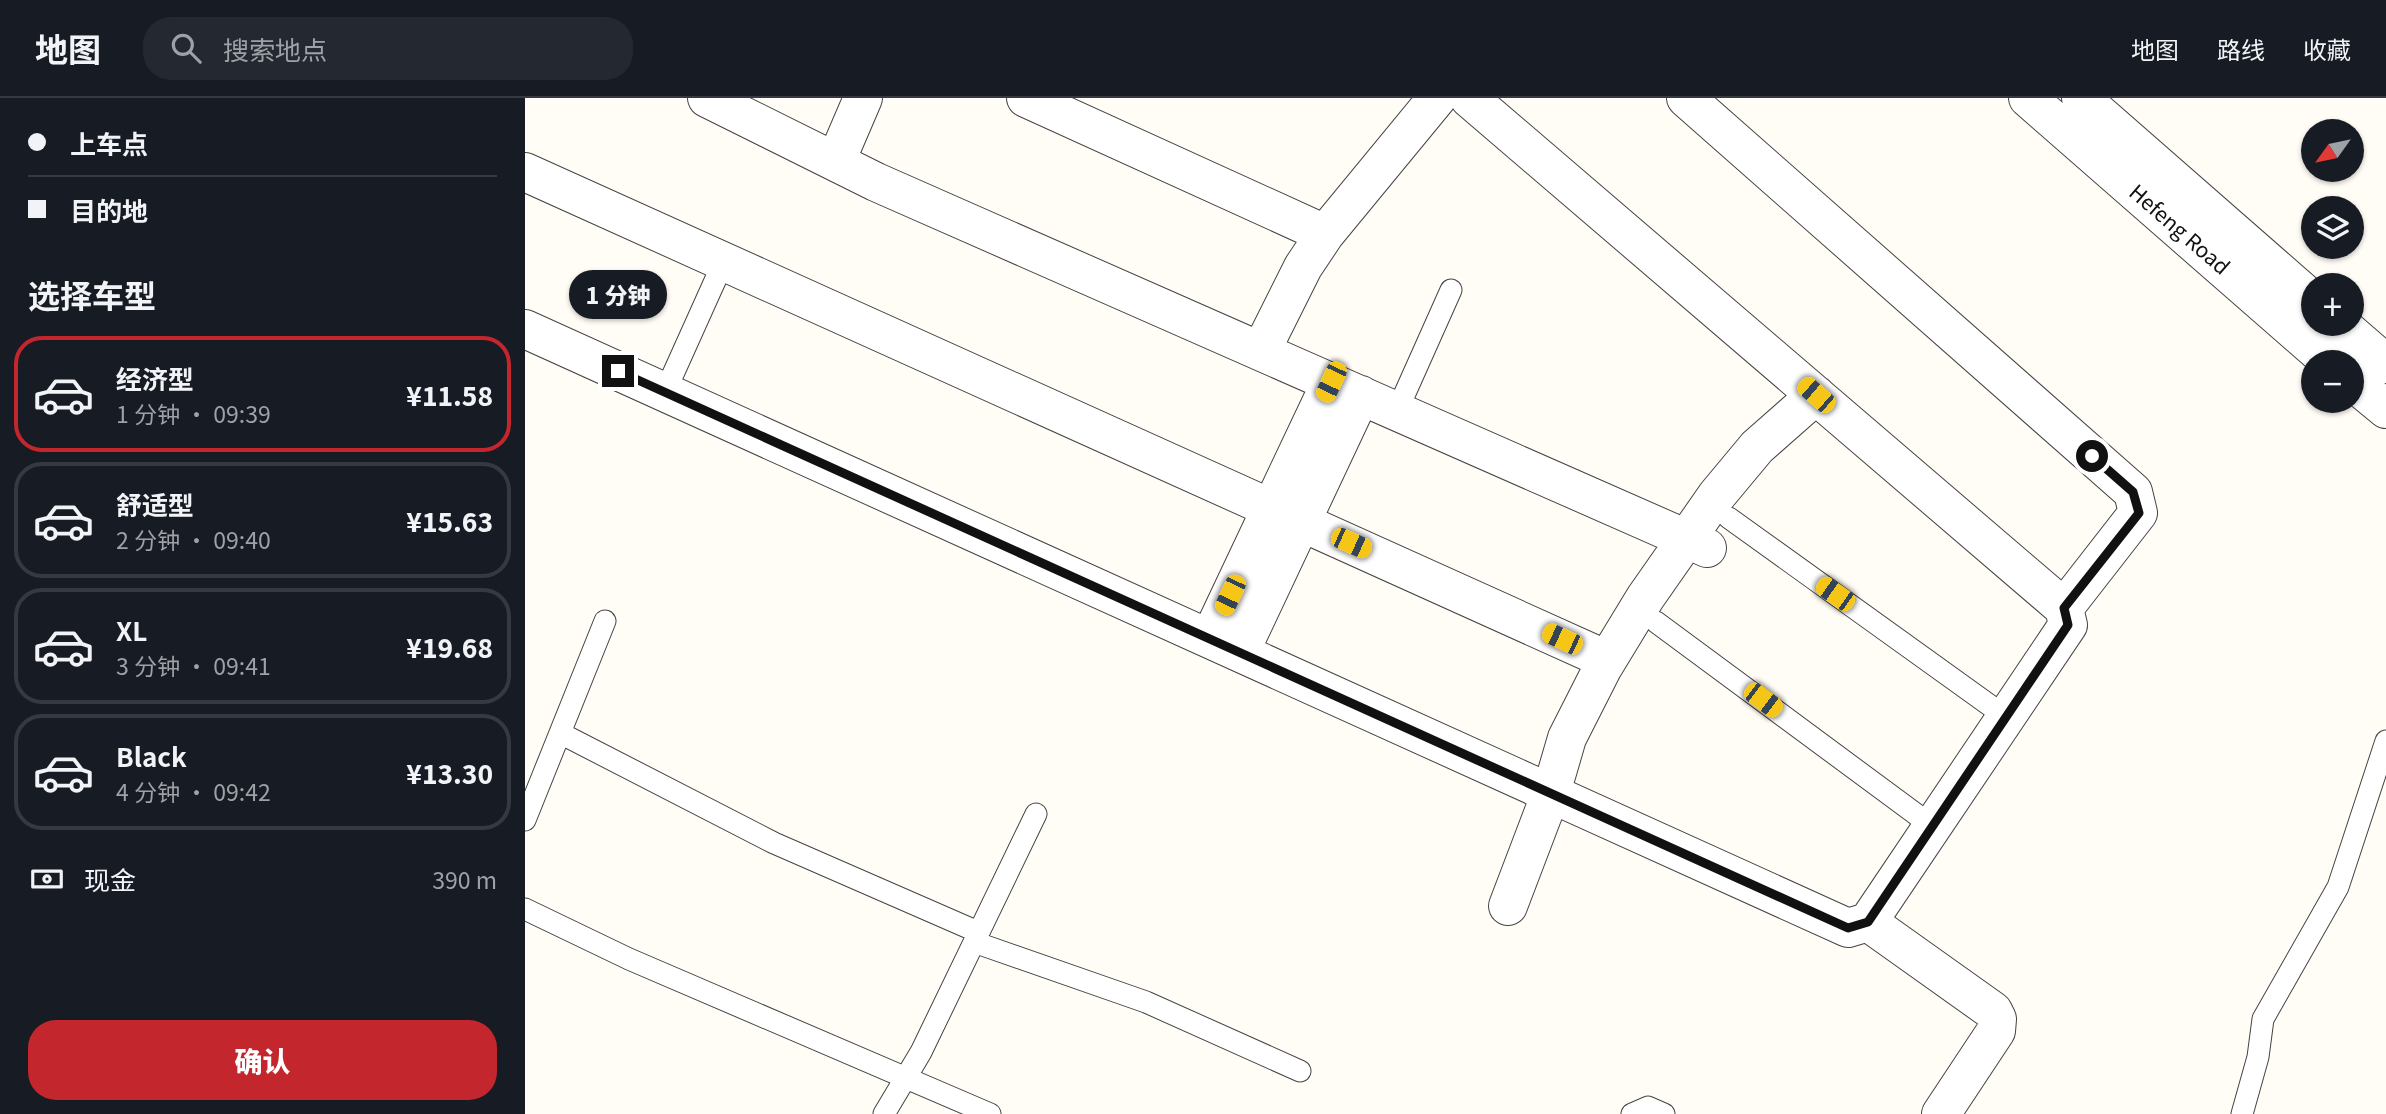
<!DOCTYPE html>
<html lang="zh">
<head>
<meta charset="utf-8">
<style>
	body { margin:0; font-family:Georgia,"Noto Sans SC",serif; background:#242831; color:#f1f3f6; height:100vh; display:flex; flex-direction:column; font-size:26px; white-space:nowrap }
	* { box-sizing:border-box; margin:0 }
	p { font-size:23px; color:#9ea1a6 }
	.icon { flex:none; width:38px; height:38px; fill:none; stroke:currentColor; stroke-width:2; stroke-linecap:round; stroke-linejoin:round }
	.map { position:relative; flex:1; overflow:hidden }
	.sheet { display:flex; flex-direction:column; background:#171b24; width:525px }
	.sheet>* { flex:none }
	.banner { display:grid; align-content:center; height:154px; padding:0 28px; background:#171b24 }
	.needle { width:46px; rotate:237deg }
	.controls { position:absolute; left:1776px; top:21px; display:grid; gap:14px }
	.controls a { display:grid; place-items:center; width:63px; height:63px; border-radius:50%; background:#171b24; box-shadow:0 2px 5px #0004; font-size:35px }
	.end { position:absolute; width:32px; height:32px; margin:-16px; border:9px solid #111; background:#fff; box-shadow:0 0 0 4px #fff }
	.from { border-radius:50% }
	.bubble { position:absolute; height:49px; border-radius:24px; background:#171b24; box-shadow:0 2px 5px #0004; font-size:23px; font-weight:800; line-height:49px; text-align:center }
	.car { position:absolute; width:21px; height:42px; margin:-21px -10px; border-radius:9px; box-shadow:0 0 5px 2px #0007; background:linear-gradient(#f5c518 24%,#345 0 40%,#f5c518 0 76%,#345 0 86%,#f5c518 0) }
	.banner b { display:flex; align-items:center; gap:24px; height:66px; font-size:26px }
	.banner b+b { border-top:2px solid #363941 }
	.banner i { width:18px; height:18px; background:#f1f3f6 }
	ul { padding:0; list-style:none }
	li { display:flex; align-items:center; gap:21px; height:116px; margin:0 14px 10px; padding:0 14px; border:4px solid #363941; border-radius:28px }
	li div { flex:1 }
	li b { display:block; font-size:26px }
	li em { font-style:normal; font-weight:800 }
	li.selected { border-color:#c4262e }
	li>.icon { width:63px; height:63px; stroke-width:1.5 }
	h2 { padding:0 28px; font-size:32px; line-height:84px }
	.pay { display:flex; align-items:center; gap:18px; height:77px; padding:0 28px; font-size:26px }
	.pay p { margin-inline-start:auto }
	.primary-button { display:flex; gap:14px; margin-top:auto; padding:14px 28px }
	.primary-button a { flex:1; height:80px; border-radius:28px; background:#c4262e; color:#fff; font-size:28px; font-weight:800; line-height:80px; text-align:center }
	header { display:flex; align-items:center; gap:42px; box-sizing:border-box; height:98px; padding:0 35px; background:#171b24; border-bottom:2px solid #363941 }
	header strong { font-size:33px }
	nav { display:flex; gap:38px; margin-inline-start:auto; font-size:24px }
	.search { width:490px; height:63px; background:#242831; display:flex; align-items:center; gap:18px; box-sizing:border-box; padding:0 24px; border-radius:28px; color:#9ea1a6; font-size:26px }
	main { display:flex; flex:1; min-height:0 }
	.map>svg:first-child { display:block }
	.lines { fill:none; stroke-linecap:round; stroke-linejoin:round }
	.service-casing { stroke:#444; stroke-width:23 }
	.minor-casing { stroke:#444; stroke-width:40 }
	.tertiary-casing { stroke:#444; stroke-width:40 }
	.service { stroke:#fff; stroke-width:21 }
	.minor { stroke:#fff; stroke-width:38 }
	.tertiary { stroke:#fff; stroke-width:38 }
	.route { stroke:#111; stroke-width:9 }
	.labels { text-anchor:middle; stroke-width:7; stroke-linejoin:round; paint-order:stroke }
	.street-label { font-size:21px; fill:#111; stroke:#fff }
</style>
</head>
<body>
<header>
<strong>地图</strong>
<div class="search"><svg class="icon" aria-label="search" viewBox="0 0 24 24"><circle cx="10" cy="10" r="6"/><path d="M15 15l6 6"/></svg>搜索地点</div>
<nav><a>地图</a><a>路线</a><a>收藏</a></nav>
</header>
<main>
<section class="sheet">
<div class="banner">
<b><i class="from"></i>上车点</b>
<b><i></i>目的地</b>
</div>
<h2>选择车型</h2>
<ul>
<li class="selected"><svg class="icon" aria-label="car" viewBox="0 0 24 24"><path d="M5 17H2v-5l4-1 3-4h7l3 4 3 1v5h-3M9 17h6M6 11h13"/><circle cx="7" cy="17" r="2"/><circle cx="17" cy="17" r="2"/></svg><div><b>经济型</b><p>1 分钟 · 09:39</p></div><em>¥11.58</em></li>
<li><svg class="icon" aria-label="car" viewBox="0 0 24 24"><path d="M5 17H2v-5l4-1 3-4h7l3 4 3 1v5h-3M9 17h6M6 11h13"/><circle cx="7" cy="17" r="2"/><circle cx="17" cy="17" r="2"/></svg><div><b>舒适型</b><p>2 分钟 · 09:40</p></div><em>¥15.63</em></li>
<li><svg class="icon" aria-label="car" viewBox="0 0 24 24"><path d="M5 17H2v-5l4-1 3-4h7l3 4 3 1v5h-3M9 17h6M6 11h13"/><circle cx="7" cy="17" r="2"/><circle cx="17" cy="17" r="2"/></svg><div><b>XL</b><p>3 分钟 · 09:41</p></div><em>¥19.68</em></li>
<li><svg class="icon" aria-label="car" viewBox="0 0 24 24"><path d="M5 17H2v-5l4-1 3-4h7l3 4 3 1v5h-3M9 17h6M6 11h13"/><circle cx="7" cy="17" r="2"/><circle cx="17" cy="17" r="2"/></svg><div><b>Black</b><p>4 分钟 · 09:42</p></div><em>¥13.30</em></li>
</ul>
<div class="pay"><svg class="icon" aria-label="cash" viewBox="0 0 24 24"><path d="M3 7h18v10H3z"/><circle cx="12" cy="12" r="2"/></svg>现金<p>390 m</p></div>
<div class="primary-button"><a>确认</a></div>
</section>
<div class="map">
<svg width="1861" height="1016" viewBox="0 0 1861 1016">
	<rect width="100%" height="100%" fill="#fffdf5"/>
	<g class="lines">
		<g class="service-casing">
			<path id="service" d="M140 294 198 165
				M872 313 926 192
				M1204 420 1481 619
				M1131 524 1407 728
				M35 635 249 745 453 834
				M0 722 80 523
				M0 811 104 861 465 1016
				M449 844 621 904 775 973
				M359 1016 396 954 511 716
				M1107 1016 1123 1009 1139 1016
				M1717 1016 1733 959 1738 921 1813 789 1861 643"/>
		</g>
		<g class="minor-casing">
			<path id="minor" d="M182 0 351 84 1182 450
				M501 0 800 136
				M944 0 1539 510
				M311 63 338 0
				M0 74 1082 562
				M0 231 1323 830 1343 824 1543 527 1539 510 1613 415 1608 394 1161 0
				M736 253 778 169 800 136 912 0
				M685 540 806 284
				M715 554 836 297
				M983 808 1026 695 1042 640 1078 569 1120 500 1192 397 1232 349 1291 297
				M1343 824 1468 913 1472 921 1471 933 1416 1016"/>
		</g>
		<g class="tertiary-casing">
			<path id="tertiary" d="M1503 0 1805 264
				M1556 0 1788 203
				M1815 226 1861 266
				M1827 283 1861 311"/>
		</g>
		<use href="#service" class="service"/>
		<use href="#minor" class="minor"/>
		<use href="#tertiary" class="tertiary"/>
	</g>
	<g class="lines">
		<path class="route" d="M93 273 1323 830 1343 824 1543 527 1539 510 1614 415 1608 394 1567 358"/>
	</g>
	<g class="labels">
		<g class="street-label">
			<text transform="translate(1654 132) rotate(41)" y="7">Hefeng Road</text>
		</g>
	</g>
</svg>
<div class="controls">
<a><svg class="needle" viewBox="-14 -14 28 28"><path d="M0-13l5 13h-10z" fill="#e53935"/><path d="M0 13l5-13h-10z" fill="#9ea1a6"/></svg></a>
<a><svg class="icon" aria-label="layers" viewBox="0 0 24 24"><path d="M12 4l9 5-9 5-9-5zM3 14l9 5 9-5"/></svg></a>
<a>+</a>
<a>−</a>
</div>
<i class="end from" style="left:1567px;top:358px"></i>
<i class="end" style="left:93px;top:273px"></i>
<div class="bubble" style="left:44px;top:172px;width:98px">1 分钟</div>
<i class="car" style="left:806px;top:284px;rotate:205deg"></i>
<i class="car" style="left:1291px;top:297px;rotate:311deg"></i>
<i class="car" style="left:826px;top:445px;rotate:114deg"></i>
<i class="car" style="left:1310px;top:496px;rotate:305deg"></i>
<i class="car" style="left:705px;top:497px;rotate:205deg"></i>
<i class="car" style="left:1037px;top:541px;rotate:295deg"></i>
<i class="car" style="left:1238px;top:602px;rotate:127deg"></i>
</div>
</main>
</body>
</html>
